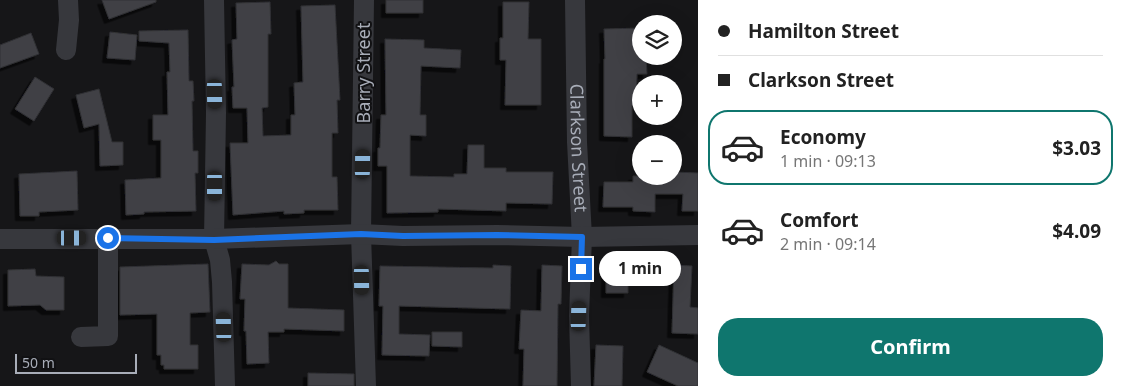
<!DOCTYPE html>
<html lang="en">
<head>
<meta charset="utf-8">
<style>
	body { margin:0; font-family:"Noto Sans",sans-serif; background:#f6f6f6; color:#222; height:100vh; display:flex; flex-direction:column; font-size:19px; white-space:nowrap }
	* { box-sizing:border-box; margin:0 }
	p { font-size:16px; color:#767676 }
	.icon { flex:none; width:28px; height:28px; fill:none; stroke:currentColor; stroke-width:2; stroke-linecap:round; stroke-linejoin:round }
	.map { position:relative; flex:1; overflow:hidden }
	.sheet { display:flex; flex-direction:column; background:#fff; width:425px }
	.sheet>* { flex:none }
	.hud { display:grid; align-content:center; height:110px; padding:0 20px; background:#fff }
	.fabs { position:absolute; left:632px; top:15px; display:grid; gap:10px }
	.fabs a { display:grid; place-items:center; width:50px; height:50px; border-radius:50%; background:#fff; box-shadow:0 5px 20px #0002; font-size:25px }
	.scale { position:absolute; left:15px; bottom:12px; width:122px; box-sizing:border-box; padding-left:5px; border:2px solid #a8adb8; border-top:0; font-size:14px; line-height:18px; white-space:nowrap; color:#a8adb8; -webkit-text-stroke:4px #111113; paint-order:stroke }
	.end { position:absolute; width:22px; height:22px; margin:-11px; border:6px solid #1a73e8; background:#fff; box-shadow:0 0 0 2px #fff }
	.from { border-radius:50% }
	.bubble { position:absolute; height:35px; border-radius:18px; background:#fff; box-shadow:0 5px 20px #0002; font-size:16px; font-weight:700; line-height:35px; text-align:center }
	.car { position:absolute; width:15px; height:30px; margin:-15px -8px; border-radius:6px; box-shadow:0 0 4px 1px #0007; background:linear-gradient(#222 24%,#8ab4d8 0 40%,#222 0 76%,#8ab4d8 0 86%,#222 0) }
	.hud b { display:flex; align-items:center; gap:18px; height:48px; font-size:19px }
	.hud b+b { border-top:1px solid #e0e0e0 }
	.hud i { width:12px; height:12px; background:#222 }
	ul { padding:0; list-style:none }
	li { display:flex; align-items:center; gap:15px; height:75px; margin:0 10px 8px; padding:0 10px; border:2px solid transparent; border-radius:20px }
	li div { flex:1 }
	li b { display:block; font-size:19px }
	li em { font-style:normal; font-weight:700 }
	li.selected { border-color:#0f766e }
	li>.icon { width:45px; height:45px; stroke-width:1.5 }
	.button { display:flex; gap:10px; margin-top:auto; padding:10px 20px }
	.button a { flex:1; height:58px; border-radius:20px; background:#0f766e; color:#fff; font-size:20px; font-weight:700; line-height:58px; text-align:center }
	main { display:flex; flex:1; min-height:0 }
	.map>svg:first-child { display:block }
	.building { fill:#404145; stroke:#303034; filter:url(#shadow) }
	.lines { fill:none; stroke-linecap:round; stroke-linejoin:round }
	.minor { stroke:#37383d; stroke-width:20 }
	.route { stroke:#1a73e8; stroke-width:6 }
	.labels { text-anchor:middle; stroke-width:4; stroke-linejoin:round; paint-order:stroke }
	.street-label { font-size:18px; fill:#a8adb8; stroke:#111113 }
</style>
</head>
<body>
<main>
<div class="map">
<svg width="698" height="386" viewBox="0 0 698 386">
	<defs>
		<filter id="shadow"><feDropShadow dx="-4.5" dy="4.5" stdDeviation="0" flood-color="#0009"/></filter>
	</defs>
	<rect width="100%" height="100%" fill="#161618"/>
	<path class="building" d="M102 0H156V2L109 19Z
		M386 0H423V13H386Z
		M270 2 271 34H268V107L262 108 263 136 291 135V115H295L294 83 303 82 301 6 335 5 340 100H337L338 133H332V177H337L338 210H304V213L284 214V211L233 215 230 143H248L247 108H233L232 87H234L232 40 237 39 236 3Z
		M503 2H529L528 39H541V105H505L506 60H500V38H503Z
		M641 28V57H646L647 74H637L636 105H632V137L604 136V59H605L604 29Z
		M188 30 189 81H193L194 101H192L193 151H198V173H195L196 211 144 212V214L126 215 125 180 161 178V140H153V115H168L167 72H170L169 43 139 41V31Z
		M110 32 137 35 135 60 107 58Z
		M31 33 39 54 0 68V45Z
		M385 39 424 40V48L461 50 460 68 421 66 420 115H426V136L410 135V176L454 177V174H467L468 145H484V168H506V172H553L552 204 506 203V211L438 209V212L387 213V166H378V148H380L381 115H386Z
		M35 77 54 89 34 121 15 109Z
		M99 89 112 142H123V165L100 166 99 124 84 128 76 95Z
		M77 171 78 210 39 212V216H20L19 174Z
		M674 172 698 173V211H682L683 194H655V212L633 211V207H603L604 182H633V176H674Z
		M276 261 279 264H288V308L344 310V331L284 329V332H268L269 363 247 364 246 331H244L245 299H240L242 264 269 265Z
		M208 264 210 312 190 313V345H198V369H164V365H161V355H157V314L120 315V267Z
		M493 265 511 266 510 309 399 306V334L430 335 429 356 382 355 383 306H379L380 266 493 268Z
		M542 265 562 266 561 304H558L557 386H523L524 349H519L521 310 541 311Z
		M674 265 692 266 690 307 698 308V334L672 333Z
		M606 266 628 267V293H606Z
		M35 269 36 276 64 277V310H46L40 305 8 306V270Z
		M432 332H462V347L432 346Z
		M596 345 623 346 622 386H594Z
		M659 345 698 363V386H678L647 372Z
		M308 373 354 374V386H308Z"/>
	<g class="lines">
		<g class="minor">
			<path d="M214 0 216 113 214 239 220 260 222 282 225 386"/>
			<path d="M364 0 361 234 366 386"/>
			<path id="s1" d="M575 0 577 142 582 237 579 316 581 386"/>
			<path d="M66 50 69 20 68 0"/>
			<path d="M0 239H214L361 234 403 236 497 235 582 237 698 235"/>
			<path d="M81 337 108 336V238"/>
		</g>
	</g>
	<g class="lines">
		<path class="route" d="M108 238 214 240 361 234 403 236 497 235 582 237 581 269"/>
	</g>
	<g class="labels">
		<g class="street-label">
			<text transform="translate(364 73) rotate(-90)" y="6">Barry Street</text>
			<text dy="6" stroke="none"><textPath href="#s1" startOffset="148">Clarkson Street</textPath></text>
		</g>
	</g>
</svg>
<div class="fabs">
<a><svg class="icon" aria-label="layers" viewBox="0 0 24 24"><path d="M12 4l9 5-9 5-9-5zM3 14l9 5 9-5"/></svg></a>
<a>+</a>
<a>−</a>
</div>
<div class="scale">50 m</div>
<i class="end from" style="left:108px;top:238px"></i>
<i class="end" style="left:581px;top:269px"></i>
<div class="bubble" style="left:599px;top:251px;width:82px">1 min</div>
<i class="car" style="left:215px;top:94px;rotate:179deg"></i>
<i class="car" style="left:363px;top:164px;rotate:1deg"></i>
<i class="car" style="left:215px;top:186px;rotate:180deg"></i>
<i class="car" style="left:72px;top:238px;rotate:90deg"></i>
<i class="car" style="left:362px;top:280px;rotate:179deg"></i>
<i class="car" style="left:579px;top:316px;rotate:2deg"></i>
<i class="car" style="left:224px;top:327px;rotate:358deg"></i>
</div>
<section class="sheet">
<div class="hud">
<b><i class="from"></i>Hamilton Street</b>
<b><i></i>Clarkson Street</b>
</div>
<ul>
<li class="selected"><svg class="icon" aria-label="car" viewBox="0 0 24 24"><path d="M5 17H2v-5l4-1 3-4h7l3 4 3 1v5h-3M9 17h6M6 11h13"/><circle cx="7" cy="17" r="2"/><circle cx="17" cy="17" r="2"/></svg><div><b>Economy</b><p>1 min · 09:13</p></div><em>$3.03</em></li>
<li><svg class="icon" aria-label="car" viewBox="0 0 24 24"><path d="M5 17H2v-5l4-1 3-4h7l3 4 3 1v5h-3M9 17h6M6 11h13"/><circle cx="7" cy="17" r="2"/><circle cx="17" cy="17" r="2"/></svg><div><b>Comfort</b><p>2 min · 09:14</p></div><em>$4.09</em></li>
</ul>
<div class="button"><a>Confirm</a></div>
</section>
</main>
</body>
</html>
